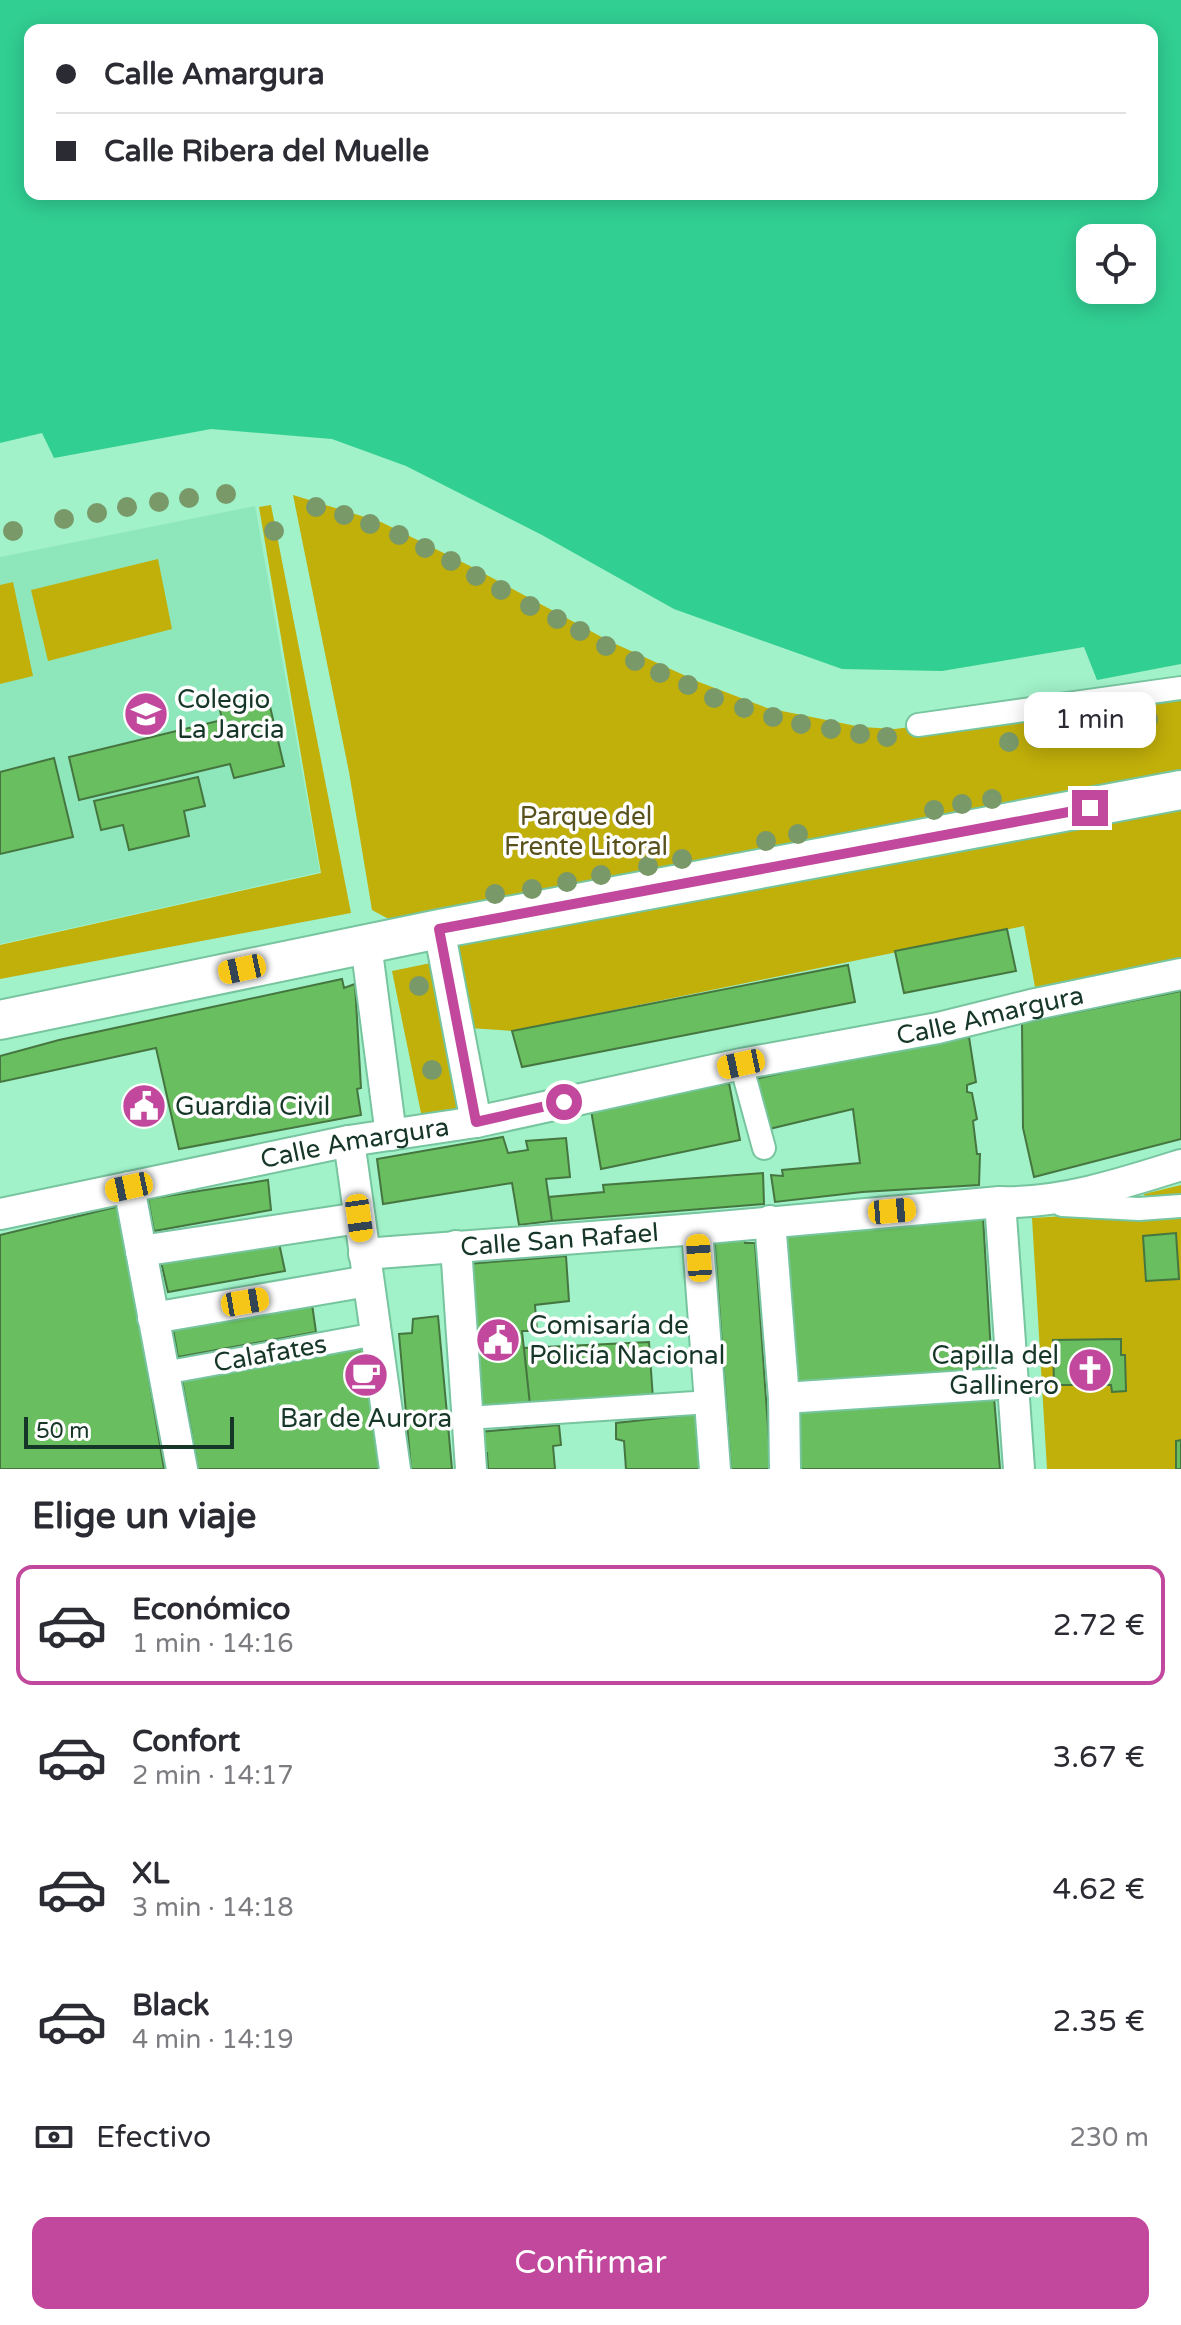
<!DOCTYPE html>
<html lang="es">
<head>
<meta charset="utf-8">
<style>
	body { margin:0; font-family:"Varela Round",sans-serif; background:#f7f7f7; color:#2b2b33; height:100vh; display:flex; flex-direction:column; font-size:30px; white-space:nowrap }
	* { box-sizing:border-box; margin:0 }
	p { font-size:26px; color:#7c7c81 }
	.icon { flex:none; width:44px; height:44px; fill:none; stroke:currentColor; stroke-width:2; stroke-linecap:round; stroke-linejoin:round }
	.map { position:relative; height:1469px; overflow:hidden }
	.sheet { display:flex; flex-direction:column; background:#fff; flex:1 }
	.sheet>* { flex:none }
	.top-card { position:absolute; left:24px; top:24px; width:1134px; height:176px; border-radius:16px; box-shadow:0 4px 20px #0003; display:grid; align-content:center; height:176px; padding:0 32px; background:#fff }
	.buttons { position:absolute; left:1076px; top:224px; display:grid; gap:16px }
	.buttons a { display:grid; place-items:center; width:80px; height:80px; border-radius:16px; background:#fff; box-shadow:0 4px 20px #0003; font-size:40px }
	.scale { position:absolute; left:24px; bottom:20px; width:210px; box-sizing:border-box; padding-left:8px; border:4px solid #163728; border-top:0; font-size:22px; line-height:28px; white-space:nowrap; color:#163728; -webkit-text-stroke:6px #fefefe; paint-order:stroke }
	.end { position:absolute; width:36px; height:36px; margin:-18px; border:10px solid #c1489c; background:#fff; box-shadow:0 0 0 4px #fff }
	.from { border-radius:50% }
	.bubble { position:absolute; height:56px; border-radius:16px; background:#fff; box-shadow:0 4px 20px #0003; font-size:26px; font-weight:600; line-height:56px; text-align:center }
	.car { position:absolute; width:24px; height:48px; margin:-24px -12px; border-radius:10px; box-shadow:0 0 6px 2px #0007; background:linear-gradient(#f5c518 24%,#345 0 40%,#f5c518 0 76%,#345 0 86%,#f5c518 0) }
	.top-card b { display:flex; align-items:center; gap:28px; height:76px; font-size:30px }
	.top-card b+b { border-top:2px solid #e1e1e2 }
	.top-card i { width:20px; height:20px; background:#2b2b33 }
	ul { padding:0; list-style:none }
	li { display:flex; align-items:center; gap:24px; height:120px; margin:0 16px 12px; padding:0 16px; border:4px solid transparent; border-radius:16px }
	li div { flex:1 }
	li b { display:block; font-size:30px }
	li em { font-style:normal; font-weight:600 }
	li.on { border-color:#c1489c }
	li>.icon { width:72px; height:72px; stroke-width:1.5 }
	h2 { padding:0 32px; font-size:36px; line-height:96px }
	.pay { display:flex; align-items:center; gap:20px; height:88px; padding:0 32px; font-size:30px }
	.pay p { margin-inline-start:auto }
	.cta { display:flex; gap:16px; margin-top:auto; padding:16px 32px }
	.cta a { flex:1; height:92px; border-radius:16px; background:#c1489c; color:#fff; font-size:32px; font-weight:600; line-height:92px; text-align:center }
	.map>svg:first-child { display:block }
	.built { fill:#8ee7bb }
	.green { fill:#c1af0a }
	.water { fill:#31cf92; fill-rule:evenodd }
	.building { fill:#69be5f; stroke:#467640; stroke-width:2 }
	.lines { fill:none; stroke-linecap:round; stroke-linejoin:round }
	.pedestrian-casing { stroke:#77c59f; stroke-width:26 }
	.minor-casing { stroke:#77c59f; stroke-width:34 }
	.tertiary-casing { stroke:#77c59f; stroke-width:42 }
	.pedestrian { stroke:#fff; stroke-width:22 }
	.minor { stroke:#fff; stroke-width:30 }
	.tertiary { stroke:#fff; stroke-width:38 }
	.tree { fill:#799969 }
	.route { stroke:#c1489c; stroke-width:10 }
	.labels { text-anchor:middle; stroke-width:7; stroke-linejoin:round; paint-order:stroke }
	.poi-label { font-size:26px; fill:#163728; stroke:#fefefe; text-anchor:start }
	.park-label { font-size:26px; fill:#58511b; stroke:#fefefe }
	.street-label { font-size:26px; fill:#163728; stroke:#fefefe }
</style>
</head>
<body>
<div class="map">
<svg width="1181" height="1469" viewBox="0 0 1181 1469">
	<rect width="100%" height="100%" fill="#a1f1c9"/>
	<path class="built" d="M255 506 320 872 0 944V557Z"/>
	<path class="green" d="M293 495 381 522 470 566 609 641 699 682 767 708 861 727 895 729 1181 692V958L1035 987 1024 926 512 1031 470 1028 453 954 372 910 349 772Z
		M271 505 351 913 0 979V945L321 873 259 507Z
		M158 559 172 629 48 661 31 590Z
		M13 582 33 676 0 684V585Z
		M431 963 463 1108 422 1118 392 971Z
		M1181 1185V1203L1148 1205 1144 1194Z
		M1181 1209V1469H1047L1032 1218Z"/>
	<path class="water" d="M0 0H1181V664L1097 680 1084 647 942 671 842 669 674 609 542 535 406 466 332 439 211 429 54 458 42 433 0 443ZM30 30H1152V194H30ZM1090 238H1142V290H1090Z"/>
	<path class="building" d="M268 698 284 766 234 778 230 764 79 800 69 757 222 720 220 710Z
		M54 758 73 837 0 854V772Z
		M198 777 205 806 184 811 189 836 129 850 123 825 101 830 94 801Z
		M1007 929 1016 971 904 993 895 951Z
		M848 965 855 1002 522 1067 512 1031Z
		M342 979 344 988 355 984 361 1088 357 1089 361 1115 179 1149 156 1048 0 1082V1056L59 1040Z
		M1181 991V1139L1034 1177 1023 1128 1022 1023Z
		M969 1037 976 1082 967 1085V1092L972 1093 977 1119 973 1121 977 1154H980L979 1185 862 1192 775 1202 771 1175 783 1176 782 1170 860 1163 853 1109 765 1130 755 1079 849 1058Z
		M729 1083 740 1140 601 1169 591 1110Z
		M503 1137 508 1153 528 1150 526 1141 566 1138 570 1177 546 1179 552 1221 519 1225 512 1183 383 1204 377 1159Z
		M763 1173 764 1204 552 1221 549 1197 604 1192 603 1185Z
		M268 1180 271 1210 154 1231 148 1199Z
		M120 1206 164 1469H0V1235Z
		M983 1217 992 1370 794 1387 783 1232Z
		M743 1230 745 1243H755L771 1469H731L714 1234Z
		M1176 1233 1179 1279 1146 1281 1143 1236Z
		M279 1243 285 1271 168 1292 161 1262Z
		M566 1256 569 1301 535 1305 537 1331H522L531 1414 481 1412 467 1264Z
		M312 1304 316 1332 178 1357 173 1329Z
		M438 1316 452 1469H411L399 1334 412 1333 413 1319Z
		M1121 1339V1355H1125L1126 1391 1112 1392 1111 1385H1054L1053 1340Z
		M649 1342 653 1399 531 1414 524 1348Z
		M367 1343 381 1469H198L181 1374Z
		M994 1397 1000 1469H800L797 1408Z
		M696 1414 702 1469H626L624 1441 616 1439V1423Z
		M559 1425 561 1445 553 1446 555 1469H488L487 1453 478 1454 479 1432Z
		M1181 1440V1469H1176V1441Z"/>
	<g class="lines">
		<g class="pedestrian-casing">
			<path id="pedestrian" d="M918 725 1181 688
				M741 1064 764 1148
				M1062 1205 1139 1209 1181 1206
				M164 1373 376 1334
				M467 1418 710 1402"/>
		</g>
		<g class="minor-casing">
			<g id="minor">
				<path d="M439 929 476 1122"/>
				<path d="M366 944 391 1135"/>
				<path d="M349 1141 395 1469"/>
				<path d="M129 1187 182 1469"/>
				<path d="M1000 1202 1019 1469"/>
				<path id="s1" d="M0 1214 349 1141 476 1122 741 1064 938 1028 1031 1005 1181 974"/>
				<path d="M770 1221 784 1398 785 1469"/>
				<path d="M697 1229 715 1469"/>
				<path d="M456 1246 471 1469"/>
				<path d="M141 1251 359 1218"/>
				<path id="s2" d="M364 1254 697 1229 1000 1202C1060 1204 1124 1183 1181 1165"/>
				<path d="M153 1318 368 1281"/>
				<path d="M784 1398 1013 1383"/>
			</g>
		</g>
		<g class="tertiary-casing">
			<path id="tertiary" d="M0 1020 439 929 1181 790"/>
		</g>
		<use href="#pedestrian" class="pedestrian"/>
		<use href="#minor" class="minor"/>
		<use href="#tertiary" class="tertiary"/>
	</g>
	<g class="tree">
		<circle cx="226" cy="494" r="10"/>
		<circle cx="189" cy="498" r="10"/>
		<circle cx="159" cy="502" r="10"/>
		<circle cx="127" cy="507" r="10"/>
		<circle cx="316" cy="507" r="10"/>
		<circle cx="97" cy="513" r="10"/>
		<circle cx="344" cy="515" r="10"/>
		<circle cx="64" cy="519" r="10"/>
		<circle cx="370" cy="524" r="10"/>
		<circle cx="13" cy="531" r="10"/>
		<circle cx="274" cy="531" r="10"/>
		<circle cx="399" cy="535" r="10"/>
		<circle cx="425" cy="548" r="10"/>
		<circle cx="451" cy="561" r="10"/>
		<circle cx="476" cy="576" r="10"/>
		<circle cx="501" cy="590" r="10"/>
		<circle cx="530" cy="606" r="10"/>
		<circle cx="557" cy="619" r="10"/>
		<circle cx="580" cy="631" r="10"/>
		<circle cx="606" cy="646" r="10"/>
		<circle cx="635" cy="661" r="10"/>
		<circle cx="660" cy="673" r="10"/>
		<circle cx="688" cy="685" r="10"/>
		<circle cx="714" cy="698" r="10"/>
		<circle cx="744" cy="708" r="10"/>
		<circle cx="773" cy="717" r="10"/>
		<circle cx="1148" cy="719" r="10"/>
		<circle cx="801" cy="724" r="10"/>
		<circle cx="1121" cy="724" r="10"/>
		<circle cx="831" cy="729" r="10"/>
		<circle cx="860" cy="734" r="10"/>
		<circle cx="887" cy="737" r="10"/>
		<circle cx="1037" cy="738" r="10"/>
		<circle cx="1009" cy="742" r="10"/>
		<circle cx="992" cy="799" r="10"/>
		<circle cx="962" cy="804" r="10"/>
		<circle cx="934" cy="810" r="10"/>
		<circle cx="798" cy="834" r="10"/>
		<circle cx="766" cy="841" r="10"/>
		<circle cx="682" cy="859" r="10"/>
		<circle cx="648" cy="866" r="10"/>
		<circle cx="601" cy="875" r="10"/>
		<circle cx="567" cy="882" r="10"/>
		<circle cx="532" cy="889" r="10"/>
		<circle cx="495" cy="894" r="10"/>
		<circle cx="419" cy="986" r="10"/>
		<circle cx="432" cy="1070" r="10"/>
	</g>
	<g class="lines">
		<path class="route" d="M564 1102 476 1122 439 929 1090 808"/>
	</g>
	<defs>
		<g id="school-disc" transform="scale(2.3)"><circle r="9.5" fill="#c1489c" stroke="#fefefe"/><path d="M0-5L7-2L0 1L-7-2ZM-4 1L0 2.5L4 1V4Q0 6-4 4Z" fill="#fff"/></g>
		<g id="civic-disc" transform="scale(2.3)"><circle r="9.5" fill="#c1489c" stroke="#fefefe"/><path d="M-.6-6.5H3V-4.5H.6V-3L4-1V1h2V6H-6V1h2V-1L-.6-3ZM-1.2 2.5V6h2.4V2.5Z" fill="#fff"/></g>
		<g id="church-disc" transform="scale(2.3)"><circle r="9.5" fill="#c1489c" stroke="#fefefe"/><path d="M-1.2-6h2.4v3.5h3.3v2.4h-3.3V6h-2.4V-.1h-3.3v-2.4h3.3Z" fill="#fff"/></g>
		<g id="cafe-disc" transform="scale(2.3)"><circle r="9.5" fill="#c1489c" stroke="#fefefe"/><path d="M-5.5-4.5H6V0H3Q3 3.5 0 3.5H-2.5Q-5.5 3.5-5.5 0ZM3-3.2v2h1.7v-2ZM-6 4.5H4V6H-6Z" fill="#fff"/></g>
	</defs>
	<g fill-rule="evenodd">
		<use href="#school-disc" x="146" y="714"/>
		<use href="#civic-disc" x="144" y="1106"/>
		<use href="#civic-disc" x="498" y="1340"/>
		<use href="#church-disc" x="1090" y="1370"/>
		<use href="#cafe-disc" x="366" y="1375"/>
	</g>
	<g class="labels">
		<g class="poi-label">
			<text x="177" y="708">Colegio<tspan x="177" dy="30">La Jarcia</tspan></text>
			<text x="175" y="1115">Guardia Civil</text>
			<text x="529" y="1334">Comisaría de<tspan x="529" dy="30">Policía Nacional</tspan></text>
			<text x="1059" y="1364" text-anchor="end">Capilla del<tspan x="1059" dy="30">Gallinero</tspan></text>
			<text x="366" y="1427" text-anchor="middle">Bar de Aurora</text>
		</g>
		<g class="park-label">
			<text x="586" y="825">Parque del<tspan x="586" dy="30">Frente Litoral</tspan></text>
		</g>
		<g class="street-label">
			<text dy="9" stroke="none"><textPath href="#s1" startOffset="1010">Calle Amargura</textPath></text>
			<text dy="9" stroke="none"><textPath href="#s1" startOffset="362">Calle Amargura</textPath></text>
			<text dy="9" stroke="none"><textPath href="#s2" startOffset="196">Calle San Rafael</textPath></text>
			<text transform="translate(270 1353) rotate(-10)" y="9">Calafates</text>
		</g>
	</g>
</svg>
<div class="buttons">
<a><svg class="icon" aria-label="locate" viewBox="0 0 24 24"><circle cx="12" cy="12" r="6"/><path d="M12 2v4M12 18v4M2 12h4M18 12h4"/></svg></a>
</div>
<div class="scale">50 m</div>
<i class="end from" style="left:564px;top:1102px"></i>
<i class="end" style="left:1090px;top:808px"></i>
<div class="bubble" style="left:1024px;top:692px;width:132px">1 min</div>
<i class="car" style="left:242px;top:969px;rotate:258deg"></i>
<i class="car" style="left:741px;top:1064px;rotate:258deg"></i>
<i class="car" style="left:129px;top:1187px;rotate:258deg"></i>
<i class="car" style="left:892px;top:1211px;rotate:85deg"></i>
<i class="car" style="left:359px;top:1218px;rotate:172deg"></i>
<i class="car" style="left:699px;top:1258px;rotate:356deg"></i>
<i class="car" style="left:245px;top:1302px;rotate:80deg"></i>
<div class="top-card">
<b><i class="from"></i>Calle Amargura</b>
<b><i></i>Calle Ribera del Muelle</b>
</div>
</div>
<section class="sheet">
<h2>Elige un viaje</h2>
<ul>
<li class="on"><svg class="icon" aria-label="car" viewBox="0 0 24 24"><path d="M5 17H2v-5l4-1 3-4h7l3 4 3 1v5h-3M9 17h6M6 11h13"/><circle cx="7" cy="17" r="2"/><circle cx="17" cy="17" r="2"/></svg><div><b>Económico</b><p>1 min · 14:16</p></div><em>2.72 €</em></li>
<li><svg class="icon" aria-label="car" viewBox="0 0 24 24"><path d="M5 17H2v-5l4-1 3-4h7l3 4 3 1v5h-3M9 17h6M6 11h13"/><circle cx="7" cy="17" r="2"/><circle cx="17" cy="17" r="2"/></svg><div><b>Confort</b><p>2 min · 14:17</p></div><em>3.67 €</em></li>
<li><svg class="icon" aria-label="car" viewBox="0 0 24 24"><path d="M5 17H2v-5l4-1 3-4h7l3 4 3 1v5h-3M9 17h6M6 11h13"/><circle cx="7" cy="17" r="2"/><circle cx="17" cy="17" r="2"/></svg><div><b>XL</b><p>3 min · 14:18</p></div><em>4.62 €</em></li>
<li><svg class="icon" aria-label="car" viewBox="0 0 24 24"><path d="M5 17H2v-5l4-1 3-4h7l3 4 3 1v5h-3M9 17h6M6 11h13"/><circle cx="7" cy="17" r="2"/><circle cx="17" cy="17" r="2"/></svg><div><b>Black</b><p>4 min · 14:19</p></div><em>2.35 €</em></li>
</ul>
<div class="pay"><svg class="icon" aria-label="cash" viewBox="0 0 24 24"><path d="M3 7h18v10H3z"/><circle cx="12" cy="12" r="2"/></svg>Efectivo<p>230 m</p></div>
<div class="cta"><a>Confirmar</a></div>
</section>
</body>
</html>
